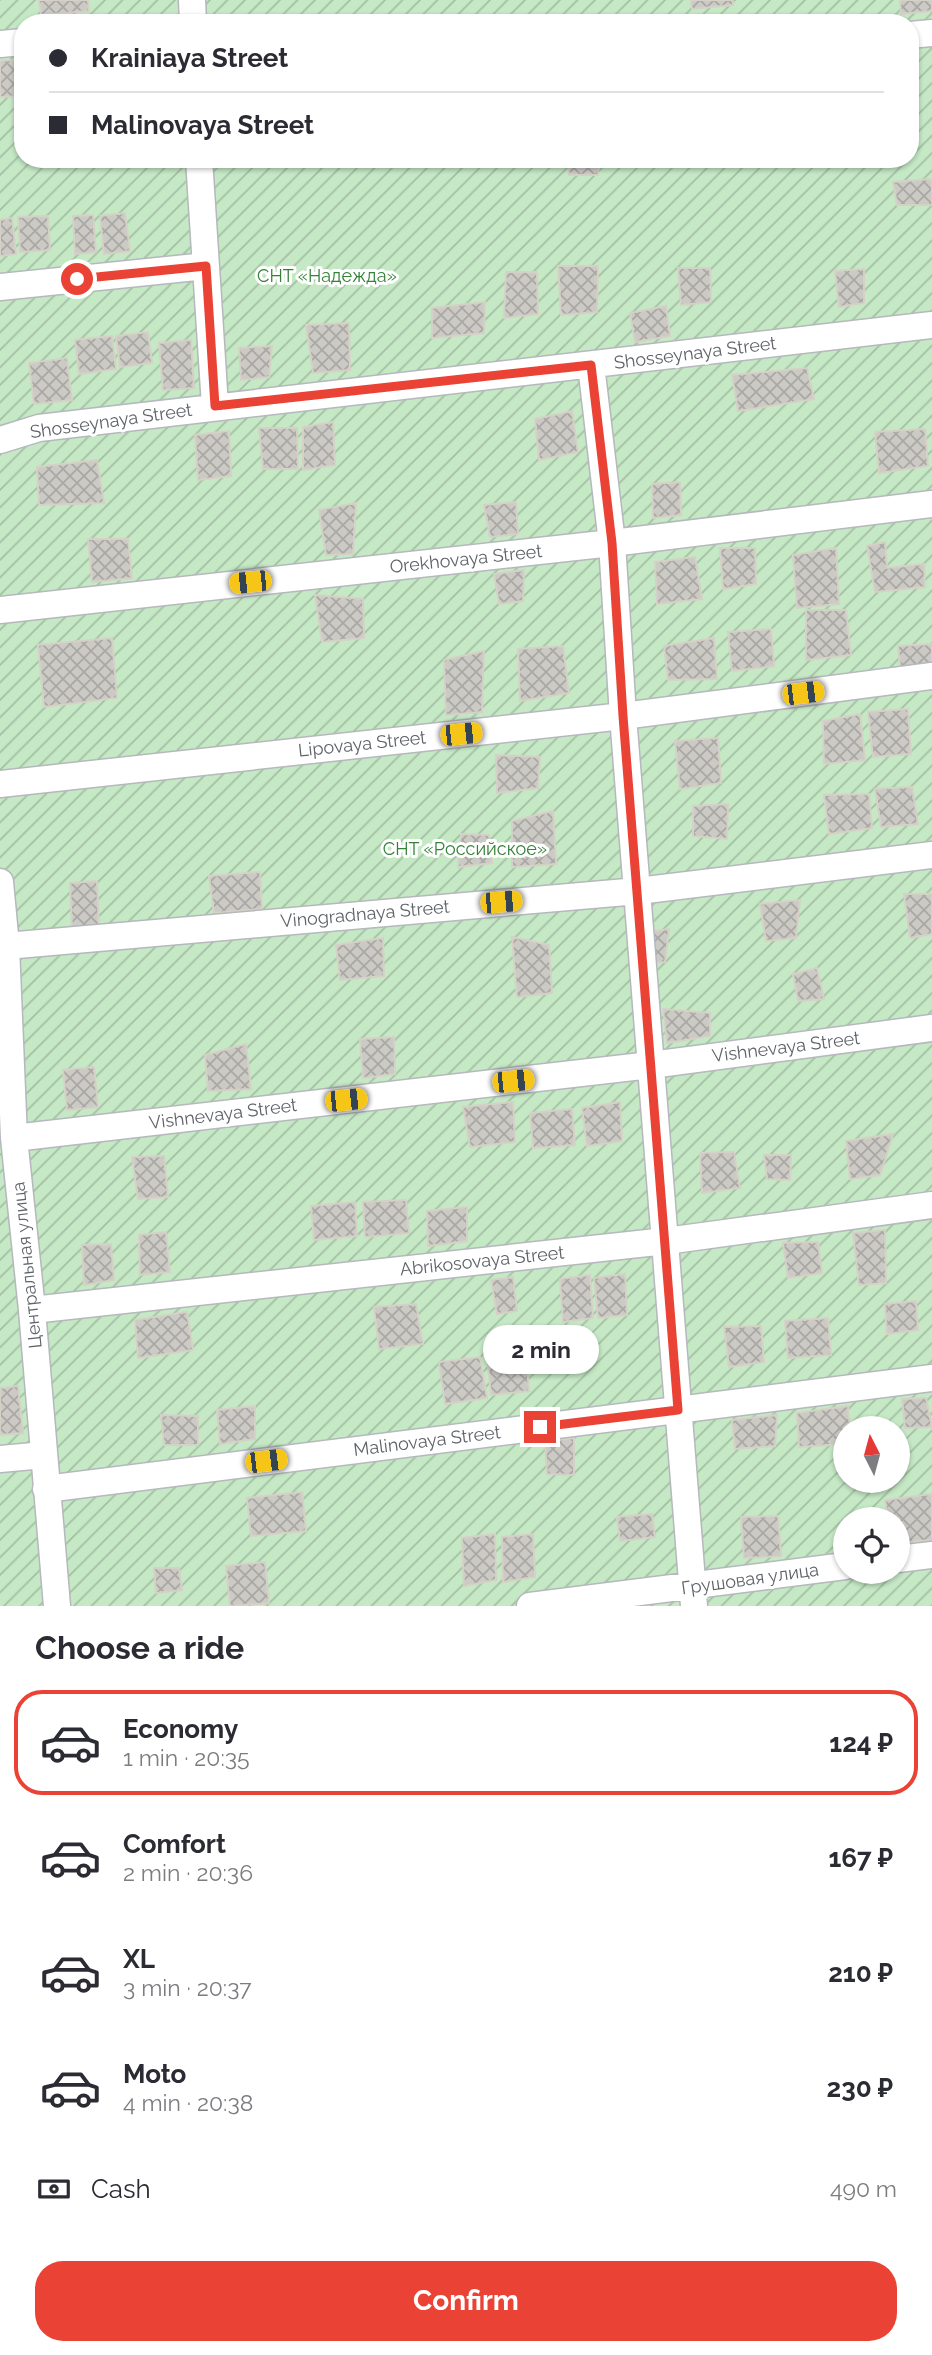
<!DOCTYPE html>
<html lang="en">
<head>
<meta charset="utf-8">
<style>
	body { margin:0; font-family:Raleway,sans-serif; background:#f7f7f7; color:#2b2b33; height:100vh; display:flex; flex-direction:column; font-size:26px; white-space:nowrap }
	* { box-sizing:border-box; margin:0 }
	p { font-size:23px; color:#7c7c81 }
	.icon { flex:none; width:38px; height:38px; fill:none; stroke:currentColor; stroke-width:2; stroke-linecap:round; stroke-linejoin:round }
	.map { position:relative; height:1606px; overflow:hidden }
	.drawer { display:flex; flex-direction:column; background:#fff; flex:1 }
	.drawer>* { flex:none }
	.banner { position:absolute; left:14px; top:14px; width:905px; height:154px; border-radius:28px; box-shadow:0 2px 5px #0004; display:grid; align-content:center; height:154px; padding:0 35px; background:#fff }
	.needle { width:46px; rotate:354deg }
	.controls { position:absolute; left:833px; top:1416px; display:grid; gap:14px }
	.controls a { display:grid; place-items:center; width:77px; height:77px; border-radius:50%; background:#fff; box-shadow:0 2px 5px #0004; font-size:35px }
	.end { position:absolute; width:32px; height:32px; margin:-16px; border:9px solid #ea4335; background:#fff; box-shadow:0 0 0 4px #fff }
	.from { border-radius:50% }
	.bubble { position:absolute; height:49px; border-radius:24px; background:#fff; box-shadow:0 2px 5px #0004; font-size:23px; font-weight:700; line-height:49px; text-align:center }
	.car { position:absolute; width:21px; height:42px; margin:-21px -10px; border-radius:9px; box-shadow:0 0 5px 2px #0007; background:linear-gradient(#f5c518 24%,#345 0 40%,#f5c518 0 76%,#345 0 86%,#f5c518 0) }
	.banner b { display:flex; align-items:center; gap:24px; height:66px; font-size:26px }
	.banner b+b { border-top:2px solid #e1e1e2 }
	.banner i { width:18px; height:18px; background:#2b2b33 }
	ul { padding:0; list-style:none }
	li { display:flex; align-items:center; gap:21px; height:105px; margin:0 14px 10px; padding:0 21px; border:4px solid transparent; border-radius:28px }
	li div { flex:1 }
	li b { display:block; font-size:26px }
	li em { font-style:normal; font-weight:700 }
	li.on { border-color:#ea4335 }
	li>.icon { width:63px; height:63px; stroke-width:1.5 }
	h2 { padding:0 35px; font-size:32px; line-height:84px }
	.pay { display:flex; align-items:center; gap:18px; height:77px; padding:0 35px; font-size:26px }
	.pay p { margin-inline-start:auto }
	.action { display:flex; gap:14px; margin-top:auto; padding:14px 35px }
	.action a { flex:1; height:80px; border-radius:28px; background:#ea4335; color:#fff; font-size:28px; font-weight:700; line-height:80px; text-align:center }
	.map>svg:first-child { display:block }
	.garden { fill:url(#garden-furrows); fill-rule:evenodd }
	.building { fill:url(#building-cross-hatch); stroke:#d6d1c6; stroke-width:2 }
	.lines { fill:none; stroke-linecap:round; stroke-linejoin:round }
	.street-casing { stroke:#b5b8bc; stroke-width:29 }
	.street { stroke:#fff; stroke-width:26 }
	.route { stroke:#ea4335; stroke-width:9 }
	.labels { text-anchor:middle; stroke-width:6; stroke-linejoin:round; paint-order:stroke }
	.park-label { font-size:18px; fill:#348238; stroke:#fff }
	.street-label { font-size:18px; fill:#5f6368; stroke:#fff }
</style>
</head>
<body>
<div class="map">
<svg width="932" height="1606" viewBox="0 0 932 1606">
	<defs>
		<pattern id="garden-furrows" width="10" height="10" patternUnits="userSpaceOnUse" patternTransform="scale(1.75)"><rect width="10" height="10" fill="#c5e8c5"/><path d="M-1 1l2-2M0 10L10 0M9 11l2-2" fill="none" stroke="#a3c0a4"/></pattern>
		<pattern id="building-cross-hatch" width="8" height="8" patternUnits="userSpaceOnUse" patternTransform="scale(1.75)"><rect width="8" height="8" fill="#cccac5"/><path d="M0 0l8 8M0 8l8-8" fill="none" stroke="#a9a8a4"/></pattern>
	</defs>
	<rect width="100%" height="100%" fill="#f1efe8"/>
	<path class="garden" d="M0 0H932V1606H0ZM23 23H910V159H23ZM845 1428H898V1480H845ZM845 1519H898V1572H845Z"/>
	<path class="building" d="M39 0H88L89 11 41 15Z
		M691 0H733V5L692 9Z
		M900 0H932V11L901 14Z
		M23 59V96L0 97V61Z
		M357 159H388L389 167H358Z
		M568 159H599L598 175H569Z
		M932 179V205H897L893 182Z
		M125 213 130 251 104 254 100 216Z
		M93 215 96 252 75 254 73 216Z
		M48 216 50 250 20 252 18 217Z
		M12 218 16 254 0 256V220Z
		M558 266H598L597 312 561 315Z
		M678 268H710L711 302 681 305Z
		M864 269V303L839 307 835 271Z
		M506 272H537L538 314 504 318Z
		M485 302 484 333 432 338V308Z
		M666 306 670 336 635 342 630 313Z
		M349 323 350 370 313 373 306 325Z
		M148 332 152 363 120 367 116 336Z
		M112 336 116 369 79 374 75 340Z
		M191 340 194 388 163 390 159 343Z
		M272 346 269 377 241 380 239 348Z
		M67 358 72 400 34 404 29 363Z
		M807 368 814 399 738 411 732 375Z
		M572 411 578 452 539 460 535 419Z
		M333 422 335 465 303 470V427Z
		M259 428H297L298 469H263Z
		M925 429 928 466 879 473 875 432Z
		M229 431 231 476 198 480 195 435Z
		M97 460 104 503 39 505 37 467Z
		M680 482 681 515 653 518 652 484Z
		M516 502 518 534 490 537 484 505Z
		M356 503 353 554 326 555 319 510Z
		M88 539H128L132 578 92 582Z
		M885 542 887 568 924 564 925 587 875 592 867 546Z
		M720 548H755L756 584 723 589Z
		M836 548 839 604 797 608 793 555Z
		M695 557 702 599 657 604 655 562Z
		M524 570 523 601 499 604 494 574Z
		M315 595 363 599 364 638 322 642Z
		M806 610H846L851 655 806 660Z
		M771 629 774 666 732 671 728 632Z
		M112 638 117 698 44 707 38 645Z
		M714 638 717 679 668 680 664 646Z
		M932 644V671L901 675 898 646Z
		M563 646 569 693 520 701 518 649Z
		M484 651 482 712 446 715 444 660Z
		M908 709 911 754 873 757 868 712Z
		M860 714 865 760 824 764 823 721Z
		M718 738 721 783 680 789 675 741Z
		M496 755 540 757 538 788 497 793Z
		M912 787 918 824 881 827 875 789Z
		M869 794 872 828 829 834 824 795Z
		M728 804 727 839 693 836V806Z
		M553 811 556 864 512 867V821Z
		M461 834 489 835 492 863 458 867Z
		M260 872 262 909 214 913 209 876Z
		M97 881 99 929 72 931 70 883Z
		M904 894H932V934L910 938Z
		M800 900 796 938 766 941 760 904Z
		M669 929 665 962 649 963 648 932Z
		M512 937 549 945 552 993 517 997Z
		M383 938 384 976 340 980 336 945Z
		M817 968 824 999 798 1001 793 974Z
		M663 1009 710 1013V1036L667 1043Z
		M394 1037 395 1074 363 1078 360 1039Z
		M246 1044 251 1089 208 1091 205 1055Z
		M94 1067 98 1107 67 1110 63 1070Z
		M513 1102 515 1142 470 1147 463 1107Z
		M620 1102 622 1141 587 1146 582 1108Z
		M572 1109 575 1145 533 1148 530 1113Z
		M893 1134 880 1175 850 1179 846 1141Z
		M734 1152 740 1188 702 1193 700 1153Z
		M764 1155H791L790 1180 767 1179Z
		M164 1156 168 1197 138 1199 132 1157Z
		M406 1200 409 1233 365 1237 363 1202Z
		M355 1202 357 1236 314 1240 311 1206Z
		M467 1207V1241L428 1246 427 1211Z
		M885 1230 886 1283 859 1285 853 1233Z
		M166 1232 170 1272 140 1275 139 1235Z
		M818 1242 822 1273 788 1278 783 1243Z
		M111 1244 114 1280 84 1285 82 1245Z
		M625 1274 627 1315 598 1318 594 1278Z
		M590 1275 593 1318 563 1322 560 1279Z
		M513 1277 517 1311 497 1314 491 1280Z
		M916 1301 918 1330 887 1334 885 1304Z
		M416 1304 423 1344 379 1349 374 1307Z
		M187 1312 193 1350 138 1358 135 1320Z
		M828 1318 831 1355 788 1358 785 1321Z
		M761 1326 764 1362 729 1367 724 1327Z
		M526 1352 529 1391 491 1395 487 1356Z
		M480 1357 487 1398 445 1404 439 1362Z
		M18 1386 23 1433 0 1435V1388Z
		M926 1398 932 1427 905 1428 902 1399Z
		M255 1406V1439L220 1444 217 1410Z
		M848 1406 850 1428H845V1444L799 1447 797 1413Z
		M161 1415 198 1416V1445H164Z
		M777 1415 775 1446 735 1449 732 1420Z
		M574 1438V1475L547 1474 545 1442Z
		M302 1492 306 1531 251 1536 247 1498Z
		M932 1494V1540L898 1543V1519H888L885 1500Z
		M652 1514 655 1537 620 1541 617 1517Z
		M778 1516 781 1556 744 1558 741 1517Z
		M495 1534 496 1580 464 1586 462 1538Z
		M533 1534 535 1577 503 1582 502 1537Z
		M265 1562 269 1603 230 1606 226 1566Z
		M154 1568H179L182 1590 156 1593Z"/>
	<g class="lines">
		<g class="street-casing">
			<path id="street" d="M192 0 193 23
				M910 35 932 33
				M0 44 23 42
				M199 159 215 406
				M0 287 206 266
				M591 365 612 543 623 716 694 1606
				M0 440 39 428 932 325
				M0 610 612 543 932 504
				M0 784 623 716 932 676
				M0 882 6 946 14 1138 32 1310 57 1606
				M6 946 638 891 932 855
				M14 1138 651 1065 932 1028
				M32 1310 666 1241 932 1205
				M0 1459 44 1455
				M46 1489 932 1378
				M898 1559 932 1555
				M530 1606 845 1566"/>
		</g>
		<use href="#street" class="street"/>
	</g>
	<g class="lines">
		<path class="route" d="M77 279 206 266 215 406 591 365 612 543 623 716 678 1410 540 1427"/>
	</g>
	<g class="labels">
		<g class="park-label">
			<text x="327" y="282">СНТ «Надежда»</text>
			<text x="465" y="855">СНТ «Российское»</text>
		</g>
		<g class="street-label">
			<text transform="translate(695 353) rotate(-7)" y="6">Shosseynaya Street</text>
			<text transform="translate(111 421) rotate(-8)" y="6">Shosseynaya Street</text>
			<text transform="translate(466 559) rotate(-6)" y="6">Orekhovaya Street</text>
			<text transform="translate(362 744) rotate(-6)" y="6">Lipovaya Street</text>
			<text transform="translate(365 914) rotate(-5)" y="6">Vinogradnaya Street</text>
			<text transform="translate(786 1047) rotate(-7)" y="6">Vishnevaya Street</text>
			<text transform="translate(223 1114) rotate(-7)" y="6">Vishnevaya Street</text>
			<text transform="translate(482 1261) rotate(-6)" y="6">Abrikosovaya Street</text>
			<text transform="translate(27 1265) rotate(-96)" y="6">Центральная улица</text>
			<text transform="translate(427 1441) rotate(-7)" y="6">Malinovaya Street</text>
			<text transform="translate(750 1579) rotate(-8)" y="6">Грушовая улица</text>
		</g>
	</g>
</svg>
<div class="controls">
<a><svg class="needle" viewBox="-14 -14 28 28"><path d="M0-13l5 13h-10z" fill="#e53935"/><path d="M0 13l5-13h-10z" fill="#7c7c81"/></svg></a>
<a><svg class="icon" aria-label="locate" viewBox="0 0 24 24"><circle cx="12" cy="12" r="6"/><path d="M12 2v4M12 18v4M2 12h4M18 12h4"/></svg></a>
</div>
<i class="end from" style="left:77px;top:279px"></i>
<i class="end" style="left:540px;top:1427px"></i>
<div class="bubble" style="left:483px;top:1325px;width:116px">2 min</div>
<i class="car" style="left:250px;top:582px;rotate:264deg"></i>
<i class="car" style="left:803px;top:693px;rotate:83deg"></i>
<i class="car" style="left:461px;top:734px;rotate:84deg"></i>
<i class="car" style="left:501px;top:902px;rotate:85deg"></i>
<i class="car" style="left:513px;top:1081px;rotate:84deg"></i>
<i class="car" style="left:346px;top:1100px;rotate:84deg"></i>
<i class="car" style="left:266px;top:1461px;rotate:83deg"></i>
<div class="banner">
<b><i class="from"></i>Krainiaya Street</b>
<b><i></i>Malinovaya Street</b>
</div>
</div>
<section class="drawer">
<h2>Choose a ride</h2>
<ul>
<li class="on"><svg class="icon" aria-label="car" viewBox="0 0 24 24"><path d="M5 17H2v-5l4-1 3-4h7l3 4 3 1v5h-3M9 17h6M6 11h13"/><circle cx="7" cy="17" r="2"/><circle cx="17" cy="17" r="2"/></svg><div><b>Economy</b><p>1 min · 20:35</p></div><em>124 ₽</em></li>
<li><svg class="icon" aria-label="car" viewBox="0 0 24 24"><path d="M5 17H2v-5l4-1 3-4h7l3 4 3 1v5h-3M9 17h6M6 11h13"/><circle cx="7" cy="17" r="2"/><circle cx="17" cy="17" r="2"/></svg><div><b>Comfort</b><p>2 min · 20:36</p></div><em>167 ₽</em></li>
<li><svg class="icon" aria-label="car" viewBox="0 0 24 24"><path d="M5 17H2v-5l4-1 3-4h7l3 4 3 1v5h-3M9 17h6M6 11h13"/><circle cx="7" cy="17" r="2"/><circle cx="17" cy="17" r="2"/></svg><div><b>XL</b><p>3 min · 20:37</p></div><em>210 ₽</em></li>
<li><svg class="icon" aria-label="car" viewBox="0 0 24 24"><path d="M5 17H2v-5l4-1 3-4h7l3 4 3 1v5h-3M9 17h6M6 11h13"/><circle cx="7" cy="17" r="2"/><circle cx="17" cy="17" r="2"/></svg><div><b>Moto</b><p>4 min · 20:38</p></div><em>230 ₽</em></li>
</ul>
<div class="pay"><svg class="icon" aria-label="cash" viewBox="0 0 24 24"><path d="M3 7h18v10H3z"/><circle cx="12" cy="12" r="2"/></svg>Cash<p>490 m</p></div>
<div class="action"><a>Confirm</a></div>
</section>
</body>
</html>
